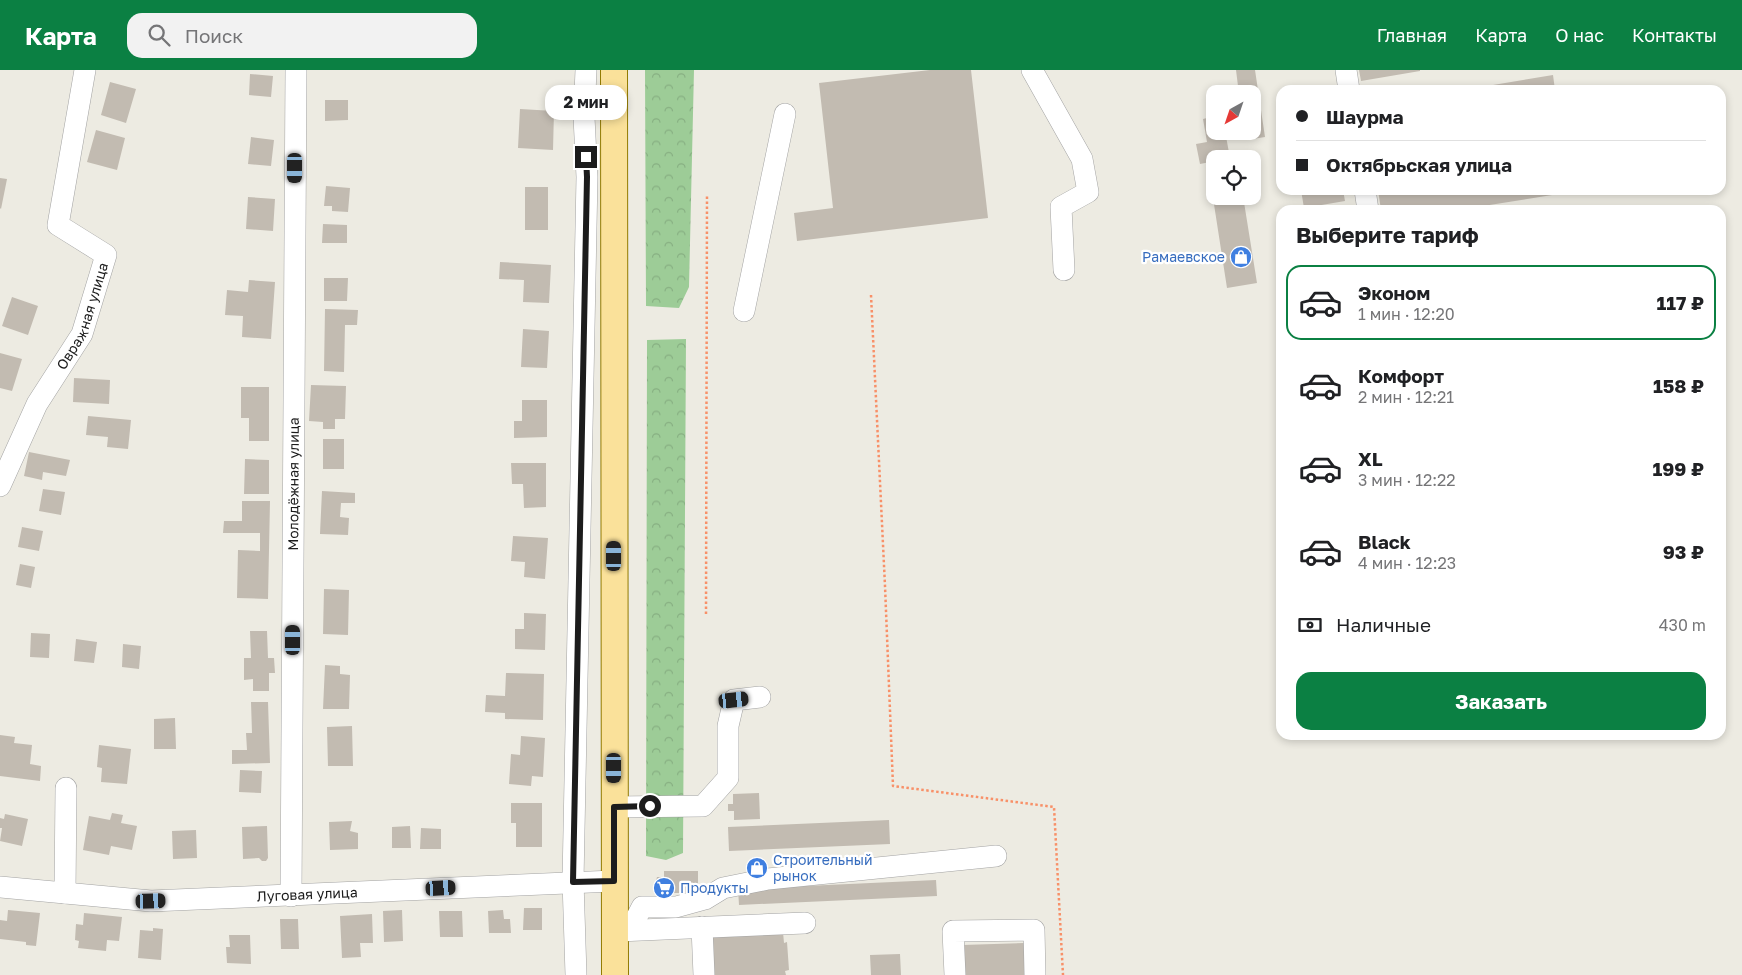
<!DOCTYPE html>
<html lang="ru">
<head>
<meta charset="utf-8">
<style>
	body { margin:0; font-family:"Golos Text",sans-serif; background:#f2f2f2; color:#202124; height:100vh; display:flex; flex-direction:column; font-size:19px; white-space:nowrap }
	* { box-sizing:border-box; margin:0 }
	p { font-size:16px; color:#757577 }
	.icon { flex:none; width:28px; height:28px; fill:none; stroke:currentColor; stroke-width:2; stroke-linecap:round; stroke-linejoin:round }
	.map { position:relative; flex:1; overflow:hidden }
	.sheet { position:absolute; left:1276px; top:135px; width:450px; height:535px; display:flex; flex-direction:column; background:#fff; border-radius:15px; box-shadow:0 2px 8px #0003 }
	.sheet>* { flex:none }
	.top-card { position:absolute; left:1276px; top:15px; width:450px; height:110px; border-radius:15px; box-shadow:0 2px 8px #0003; display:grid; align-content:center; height:110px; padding:0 20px; background:#fff }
	.needle { width:32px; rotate:220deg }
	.buttons { position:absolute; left:1206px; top:15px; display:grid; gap:10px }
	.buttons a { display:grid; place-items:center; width:55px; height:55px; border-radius:10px; background:#fff; box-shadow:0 2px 8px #0003; font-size:25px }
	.end { position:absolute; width:22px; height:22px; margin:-11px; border:6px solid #1c1c1c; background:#fff; box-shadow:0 0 0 2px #fff }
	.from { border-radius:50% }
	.bubble { position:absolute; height:35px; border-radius:15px; background:#fff; box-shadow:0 2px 8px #0003; font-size:16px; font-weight:700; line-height:35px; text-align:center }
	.car { position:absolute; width:15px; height:30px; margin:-15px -8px; border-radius:6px; box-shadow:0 0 4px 1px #0007; background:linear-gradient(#222 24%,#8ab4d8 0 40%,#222 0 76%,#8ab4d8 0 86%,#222 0) }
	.top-card b { display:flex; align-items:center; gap:18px; height:48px; font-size:19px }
	.top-card b+b { border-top:1px solid #e0e0e0 }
	.top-card i { width:12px; height:12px; background:#202124 }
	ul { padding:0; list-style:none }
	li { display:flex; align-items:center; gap:15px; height:75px; margin:0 10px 8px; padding:0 10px; border:2px solid transparent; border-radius:15px }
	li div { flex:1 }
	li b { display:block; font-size:19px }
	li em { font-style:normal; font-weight:700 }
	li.current { border-color:#0b8043 }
	li>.icon { width:45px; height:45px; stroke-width:1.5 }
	h2 { padding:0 20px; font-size:22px; line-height:60px }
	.pay { display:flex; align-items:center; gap:12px; height:55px; padding:0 20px; font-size:19px }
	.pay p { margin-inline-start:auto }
	.action { display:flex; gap:10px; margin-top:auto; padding:10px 20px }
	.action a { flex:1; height:58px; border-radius:15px; background:#0b8043; color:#fff; font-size:20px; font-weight:700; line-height:58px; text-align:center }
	header { display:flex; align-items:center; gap:30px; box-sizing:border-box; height:70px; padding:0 25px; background:#0b8043; color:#fff }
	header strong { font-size:24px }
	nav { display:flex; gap:28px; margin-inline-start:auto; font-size:18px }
	.search { width:350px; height:45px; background:#f2f2f2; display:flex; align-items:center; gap:12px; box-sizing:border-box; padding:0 18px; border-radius:15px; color:#757577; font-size:19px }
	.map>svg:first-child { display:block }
	.forest { fill:url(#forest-crowns) }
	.building { fill:#c2bbb1 }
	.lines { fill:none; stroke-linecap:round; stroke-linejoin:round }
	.minor-casing { stroke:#a3a3a3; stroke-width:22 }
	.major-casing { stroke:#927b02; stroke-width:28 }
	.path { stroke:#f89068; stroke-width:2.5; stroke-dasharray:2.5 2.5; stroke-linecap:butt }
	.minor { stroke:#fff; stroke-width:21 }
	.major { stroke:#fae19a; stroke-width:26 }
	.route { stroke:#1c1c1c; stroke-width:6 }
	.labels { text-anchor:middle; stroke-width:4.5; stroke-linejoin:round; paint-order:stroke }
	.shop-label { font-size:14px; fill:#366cbe; stroke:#fff; text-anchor:start }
	.street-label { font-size:14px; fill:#1c1c1c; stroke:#fff }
</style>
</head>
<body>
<header>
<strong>Карта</strong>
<div class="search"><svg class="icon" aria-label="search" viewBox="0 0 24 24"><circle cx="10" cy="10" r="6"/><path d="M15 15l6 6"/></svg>Поиск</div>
<nav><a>Главная</a><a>Карта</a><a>О нас</a><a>Контакты</a></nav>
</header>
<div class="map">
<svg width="1742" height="905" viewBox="0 0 1742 905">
	<defs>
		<pattern id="forest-crowns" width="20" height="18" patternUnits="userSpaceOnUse" patternTransform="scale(1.25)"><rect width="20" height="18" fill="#9dcc97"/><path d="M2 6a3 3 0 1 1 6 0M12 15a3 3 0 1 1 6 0" fill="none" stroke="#87af82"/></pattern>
	</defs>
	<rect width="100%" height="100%" fill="#edebe2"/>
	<path class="forest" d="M645 0H694L689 217 679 238 646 236Z
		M686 269 683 783 666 790 646 786 647 270Z"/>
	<path class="building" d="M930 0H971L988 148 797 171 794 143 833 138 819 13Z
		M1236 0H1255L1265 67 1246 70 1245 61H1252V24H1239Z
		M1359 0H1420V1L1361 11Z
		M250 4 273 6 271 27 249 25Z
		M1553 5 1555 20H1469V19Z
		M110 12 136 19 126 53 101 45Z
		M325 30H348V50L325 51Z
		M520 39 554 41 553 80 518 78Z
		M1215 46V61H1225L1230 88 1215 89V91L1200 94 1196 74 1207 72 1203 49Z
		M96 60 125 68 117 100 87 92Z
		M251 67 274 70 271 96 248 94Z
		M0 108 7 109 1 139 0 138Z
		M1215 114V126H1243L1257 213 1227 218 1211 115Z
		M326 116 350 118 348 142 332 141V136H324Z
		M525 117H548V160H525Z
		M1301 120H1343L1345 131 1304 138Z
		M1378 120H1571V122L1458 140H1381Z
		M248 127 275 129 273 161 246 159Z
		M323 154 347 155V173H322Z
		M500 192 551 195 549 233 523 232 524 210 499 209Z
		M324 208H348L347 231H324Z
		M249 210 275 212 271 269 242 267 243 246 225 245 227 220 248 222Z
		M12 227 38 236 28 265 2 256Z
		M325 239 358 240 357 255H345L344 302 324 301Z
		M523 259 549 261 547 298 521 297Z
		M0 283 22 289 12 321 0 318Z
		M74 308 110 310 109 334 73 332Z
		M311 315 346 316 345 349H335V359H323V352L309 351Z
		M241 317H269V371H249V348H241Z
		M522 330H547V367L514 368V351H522Z
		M88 346 131 350 128 379 107 377 108 367 86 365Z
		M323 369H344V399H323Z
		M29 382 70 390 66 406 43 402 42 410 24 406Z
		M245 389 269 390V424H244Z
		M511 393H546V437L524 438 523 414H512Z
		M43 419 65 422 61 445 39 441Z
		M322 421 355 423V433H341L340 447 349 448 348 465 320 464Z
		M242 431H270L268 529 237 528 238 480 260 481V463H223L224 451H242Z
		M22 457 43 461 39 481 18 477Z
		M513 466 548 468 545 509 524 507 525 492 511 491Z
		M20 494 35 497 31 518 16 515Z
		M324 519 349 520 348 565 323 564Z
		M524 543 546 544 545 580 515 579V559H524Z
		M250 561H267L268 588H274L275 603H269V621H253V609L244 610V588H251Z
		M31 563 50 564 49 588 30 587Z
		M76 569 97 572 94 593 74 591Z
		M123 574 141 576 139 599 122 597Z
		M325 595 340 596V604L350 605 349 639H323Z
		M506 603 544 604 543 650 505 649V643L485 642 486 625 505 626Z
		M251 632H268L270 693 232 694V680H247L246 663H252Z
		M175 648 176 679H154V649Z
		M352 656 353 696H328L327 657Z
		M0 665 15 667 14 673 32 675 30 694 41 696 40 711 0 706Z
		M521 666 545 668 543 707 532 706 531 716 509 714 511 684 520 685Z
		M99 675 131 679 127 714 101 712 102 698 97 697Z
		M240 700 262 701 261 723 239 722Z
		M759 723 760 749 734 750V741H728V734H733V724Z
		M511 733H542V777H516V753H511Z
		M112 743 123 745 121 753 137 756 132 780 111 776 109 785 83 780 89 746 110 750Z
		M5 744 28 749 22 776 0 771 2 758H0V748L4 749Z
		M889 750 890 774 729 781 728 757Z
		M352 751 350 761 358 763V779L330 780 329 752Z
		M267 756 268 788 266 791H262L259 788 243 789 242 757Z
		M410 756 411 778H392V757Z
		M421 758 441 759V779H420Z
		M196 760 197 788 173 789 172 761Z
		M664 801H698V823H664V817H658L655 815 657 807H664Z
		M936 810 937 826 739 835 738 819Z
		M524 838H542V860H523Z
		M8 840 40 843 36 876 26 875V872L0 869V850L7 851Z
		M402 840 403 871 384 872 383 841Z
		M503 840 504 849H510L511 863H489L488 841Z
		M439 841H462L463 867H440Z
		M84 843 122 847 119 871 107 870 106 881 78 878 79 871 75 870 76 854 83 855Z
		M372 844 373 873H360L361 887 342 888 340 846Z
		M280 849H298L299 879H281Z
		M153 858 163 859 161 890 138 888 140 860 153 861Z
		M783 862 784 873 787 872 789 900 785 901 786 905H712L710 866Z
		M229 865H250L251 894 227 893 226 877H230Z
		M1024 873 1025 905H963L962 875Z
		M900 884 901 905H871L870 885Z"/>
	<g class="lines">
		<g class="minor-casing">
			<g id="minor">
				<path d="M1032 0 1082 89 1088 122 1061 137 1064 200"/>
				<path d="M1346 0 1349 20"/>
				<path d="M1365 120 1368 140"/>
				<path d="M744 241 785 44"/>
				<path id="s1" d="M0 416 37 334 82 264 106 185 58 155 85 0"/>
				<path d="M614 737 703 736 728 708V656L734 630 760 627"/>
				<path id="s2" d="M0 817 151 831 614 811"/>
				<path d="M65 823 66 718"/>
				<path id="s3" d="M291 826 296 0"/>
				<path d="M702 857 704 905"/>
				<path d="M630 860 642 837H676L705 829 723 818 768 809 996 786"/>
				<path d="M618 861 805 853"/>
				<path d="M576 905 573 811 587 107 584 47 586 0"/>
				<path d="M955 905 953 861 1034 860 1035 905"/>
			</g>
		</g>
		<g class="major-casing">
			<path id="major" d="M614 0 615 905"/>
		</g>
		<path class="path" d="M871 225 885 516 893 716 1054 737 1063 905
			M706 544 707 125"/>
		<use href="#minor" class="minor"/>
		<use href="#major" class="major"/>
	</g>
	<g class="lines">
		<path class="route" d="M586 87 587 107 573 812 614 811V737L650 736"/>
	</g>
	<defs>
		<g id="shop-disc" transform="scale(1.125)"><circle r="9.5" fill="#3f7fe0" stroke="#fff"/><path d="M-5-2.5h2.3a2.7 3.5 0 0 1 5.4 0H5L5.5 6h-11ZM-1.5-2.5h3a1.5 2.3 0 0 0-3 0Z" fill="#fff"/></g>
		<g id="supermarket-disc" transform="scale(1.125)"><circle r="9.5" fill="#3f7fe0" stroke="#fff"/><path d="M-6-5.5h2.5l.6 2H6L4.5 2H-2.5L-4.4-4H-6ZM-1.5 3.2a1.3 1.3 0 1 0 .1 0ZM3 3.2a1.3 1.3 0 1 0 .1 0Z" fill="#fff"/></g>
	</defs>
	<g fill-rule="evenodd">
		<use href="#shop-disc" x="1241" y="187"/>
		<use href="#shop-disc" x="757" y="798"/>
		<use href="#supermarket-disc" x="664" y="818"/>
	</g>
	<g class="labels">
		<g class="shop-label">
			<text x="1225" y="192" text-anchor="end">Рамаевское</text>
			<text x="773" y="795">Строительный<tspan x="773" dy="16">рынок</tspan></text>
			<text x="680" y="823">Продукты</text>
		</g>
		<g class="street-label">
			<text dy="5" stroke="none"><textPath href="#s1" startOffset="190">Овражная улица</textPath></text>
			<text dy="5" stroke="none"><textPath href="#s3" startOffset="412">Молодёжная улица</textPath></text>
			<text dy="5" stroke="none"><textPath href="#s2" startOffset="308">Луговая улица</textPath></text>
		</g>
	</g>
</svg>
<div class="buttons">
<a><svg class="needle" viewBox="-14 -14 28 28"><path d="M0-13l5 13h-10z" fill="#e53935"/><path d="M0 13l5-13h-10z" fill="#757577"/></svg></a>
<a><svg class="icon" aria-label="locate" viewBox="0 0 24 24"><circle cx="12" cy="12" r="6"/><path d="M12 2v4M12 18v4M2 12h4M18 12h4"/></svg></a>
</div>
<i class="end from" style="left:650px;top:736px"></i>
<i class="end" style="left:586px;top:87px"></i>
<div class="bubble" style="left:545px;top:15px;width:82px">2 мин</div>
<i class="car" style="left:295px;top:98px;rotate:180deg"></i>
<i class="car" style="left:614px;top:486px;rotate:0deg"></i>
<i class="car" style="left:293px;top:570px;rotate:0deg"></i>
<i class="car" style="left:734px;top:630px;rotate:84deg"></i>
<i class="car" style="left:614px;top:698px;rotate:180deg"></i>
<i class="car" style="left:441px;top:818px;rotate:87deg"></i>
<i class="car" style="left:151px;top:831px;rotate:88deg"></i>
<div class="top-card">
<b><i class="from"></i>Шаурма</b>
<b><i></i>Октябрьская улица</b>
</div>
<section class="sheet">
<h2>Выберите тариф</h2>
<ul>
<li class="current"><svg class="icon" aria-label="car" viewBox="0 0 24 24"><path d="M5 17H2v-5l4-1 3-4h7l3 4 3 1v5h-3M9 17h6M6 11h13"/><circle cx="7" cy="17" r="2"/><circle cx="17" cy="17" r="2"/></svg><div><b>Эконом</b><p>1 мин · 12:20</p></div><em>117 ₽</em></li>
<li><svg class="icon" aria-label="car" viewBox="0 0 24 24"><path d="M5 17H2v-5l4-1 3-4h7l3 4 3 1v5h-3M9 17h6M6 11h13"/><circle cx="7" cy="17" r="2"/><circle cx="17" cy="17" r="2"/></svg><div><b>Комфорт</b><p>2 мин · 12:21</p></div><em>158 ₽</em></li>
<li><svg class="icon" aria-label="car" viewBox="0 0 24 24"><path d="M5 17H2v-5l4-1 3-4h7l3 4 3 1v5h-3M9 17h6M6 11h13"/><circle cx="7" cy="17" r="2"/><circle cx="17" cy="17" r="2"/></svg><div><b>XL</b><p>3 мин · 12:22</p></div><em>199 ₽</em></li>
<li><svg class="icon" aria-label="car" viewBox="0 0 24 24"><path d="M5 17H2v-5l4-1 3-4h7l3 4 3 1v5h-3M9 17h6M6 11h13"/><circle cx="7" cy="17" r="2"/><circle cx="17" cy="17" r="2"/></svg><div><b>Black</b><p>4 мин · 12:23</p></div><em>93 ₽</em></li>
</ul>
<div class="pay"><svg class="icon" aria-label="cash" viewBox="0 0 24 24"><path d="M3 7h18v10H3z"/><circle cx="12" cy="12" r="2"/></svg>Наличные<p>430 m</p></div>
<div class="action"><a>Заказать</a></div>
</section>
</div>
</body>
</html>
